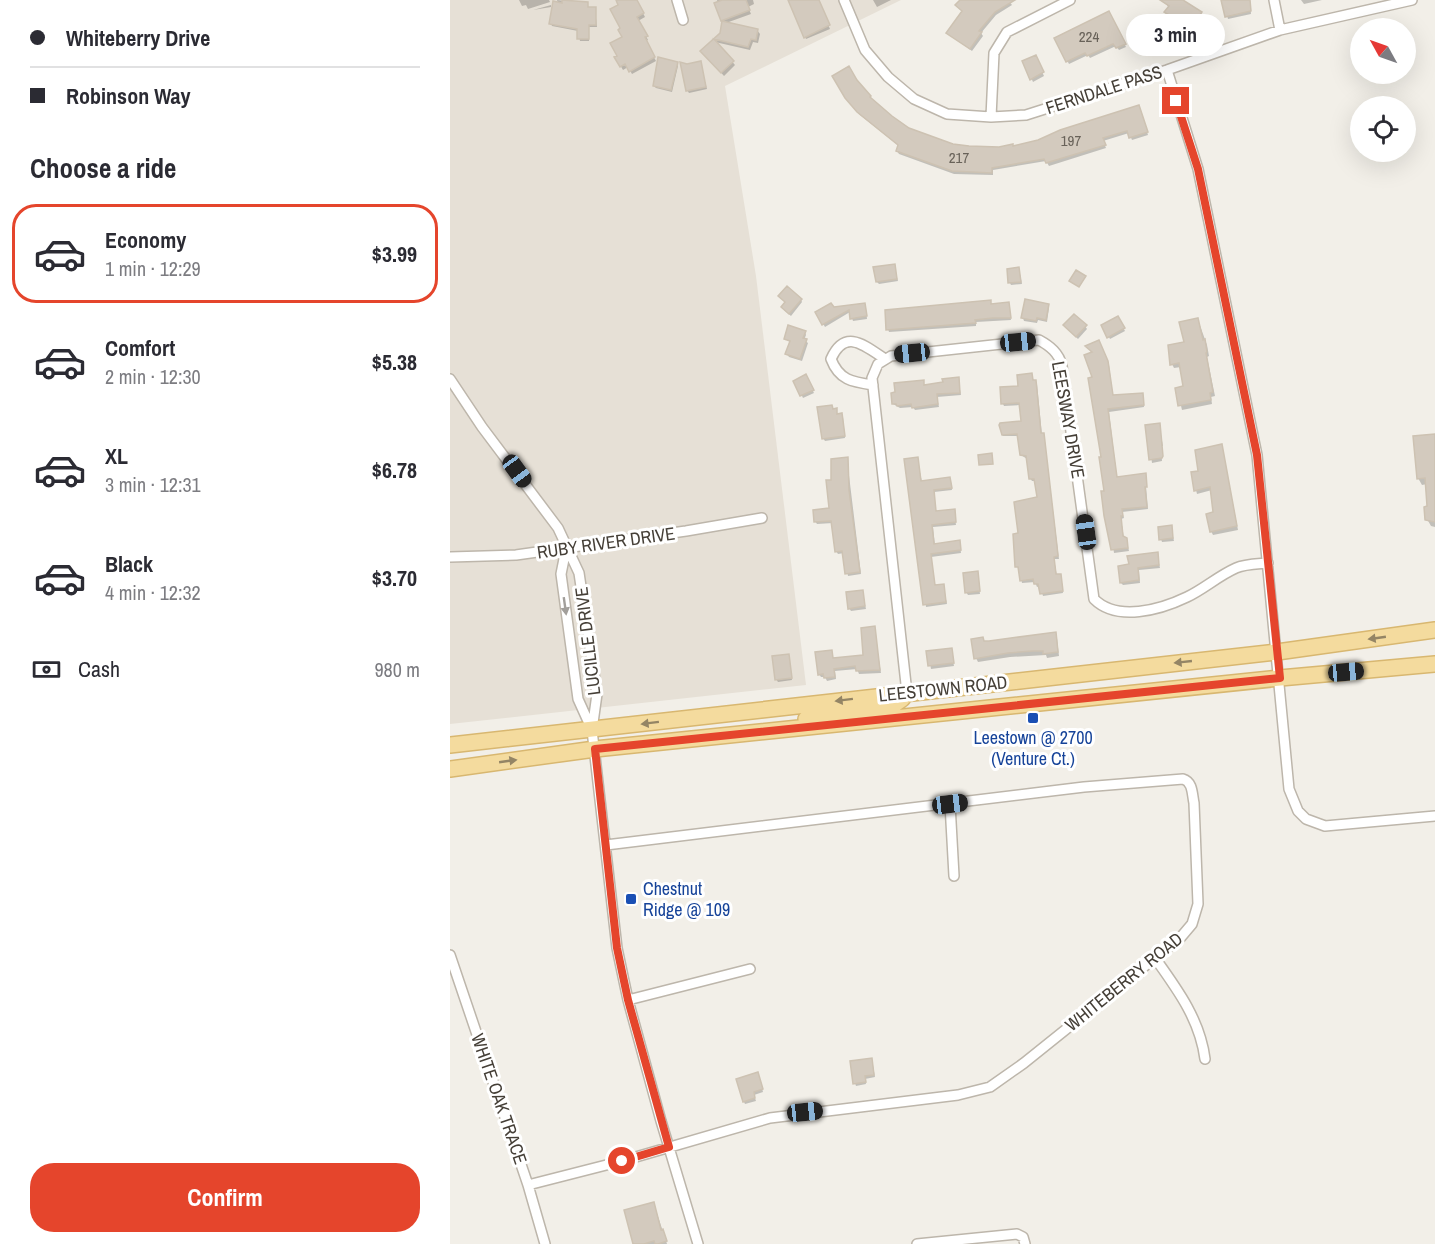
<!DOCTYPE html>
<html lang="en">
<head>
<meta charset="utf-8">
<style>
	body { margin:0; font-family:"Archivo Narrow",sans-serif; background:#f2f2f3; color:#2b2b33; height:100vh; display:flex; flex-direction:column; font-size:22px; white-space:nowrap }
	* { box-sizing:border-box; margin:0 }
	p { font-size:20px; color:#7c7c81 }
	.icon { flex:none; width:33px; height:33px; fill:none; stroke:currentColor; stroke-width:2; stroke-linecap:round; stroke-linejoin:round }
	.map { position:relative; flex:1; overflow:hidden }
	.details { display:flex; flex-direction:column; background:#fff; width:450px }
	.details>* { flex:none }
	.guide { display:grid; align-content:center; height:132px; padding:0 30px; background:#fff }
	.needle { width:39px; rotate:310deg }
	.controls { position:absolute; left:900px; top:18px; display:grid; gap:12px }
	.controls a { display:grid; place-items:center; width:66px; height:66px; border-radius:50%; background:#fff; box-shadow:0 6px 24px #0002; font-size:30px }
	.end { position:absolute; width:27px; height:27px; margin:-14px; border:8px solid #e5452c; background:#fff; box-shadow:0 0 0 3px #fff }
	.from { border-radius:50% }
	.bubble { position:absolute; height:42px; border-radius:21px; background:#fff; box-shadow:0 6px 24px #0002; font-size:20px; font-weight:700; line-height:42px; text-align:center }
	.car { position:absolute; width:18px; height:36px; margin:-18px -9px; border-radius:8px; box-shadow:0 0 4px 2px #0007; background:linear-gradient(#222 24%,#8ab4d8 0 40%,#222 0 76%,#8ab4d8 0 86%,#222 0) }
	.guide b { display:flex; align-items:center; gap:21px; height:57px; font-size:22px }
	.guide b+b { border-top:2px solid #e1e1e2 }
	.guide i { width:15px; height:15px; background:#2b2b33 }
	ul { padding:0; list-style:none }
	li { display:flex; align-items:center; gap:18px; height:99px; margin:0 12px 9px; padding:0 18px; border:3px solid transparent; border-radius:24px }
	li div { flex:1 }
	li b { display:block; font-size:22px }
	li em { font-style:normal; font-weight:700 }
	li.on { border-color:#e5452c }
	li>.icon { width:54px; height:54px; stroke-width:1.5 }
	h2 { padding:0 30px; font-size:27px; line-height:72px }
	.pay { display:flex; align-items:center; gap:15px; height:66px; padding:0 30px; font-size:22px }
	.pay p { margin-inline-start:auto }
	.action { display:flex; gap:12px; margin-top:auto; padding:12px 30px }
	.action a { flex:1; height:69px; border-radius:24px; background:#e5452c; color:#fff; font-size:24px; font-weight:700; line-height:69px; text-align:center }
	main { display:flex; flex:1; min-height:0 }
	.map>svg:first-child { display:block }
	.residential { fill:#e6e0d6 }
	.shadow { fill:#0003 }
	.building { fill:#d3cabe; stroke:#cdc2b2; stroke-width:1.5 }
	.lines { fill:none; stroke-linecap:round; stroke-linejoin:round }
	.minor-casing { stroke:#bdb6ab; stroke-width:12 }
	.primary-casing { stroke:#d8b770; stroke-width:18 }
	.minor { stroke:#fff; stroke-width:9 }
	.primary { stroke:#f4db9e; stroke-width:15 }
	.oneway { fill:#a29f9b }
	.oneway2 { fill:#948565 }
	.route { stroke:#e5452c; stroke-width:8 }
	.transit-dot { fill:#1a4fb4; stroke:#fff; stroke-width:2 }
	.labels { text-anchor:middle; stroke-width:6; stroke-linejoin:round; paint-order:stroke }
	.number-label { font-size:15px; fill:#686259 }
	.street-label { font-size:18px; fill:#453f37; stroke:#fff }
	.transit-label { font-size:18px; fill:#164399; stroke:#fff }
</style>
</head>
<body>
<main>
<section class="details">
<div class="guide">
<b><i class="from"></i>Whiteberry Drive</b>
<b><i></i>Robinson Way</b>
</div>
<h2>Choose a ride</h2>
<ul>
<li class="on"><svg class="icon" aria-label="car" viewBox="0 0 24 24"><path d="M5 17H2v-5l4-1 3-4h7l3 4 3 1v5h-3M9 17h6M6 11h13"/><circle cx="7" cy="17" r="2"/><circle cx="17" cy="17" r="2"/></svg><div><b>Economy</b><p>1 min · 12:29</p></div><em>$3.99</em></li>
<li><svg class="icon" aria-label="car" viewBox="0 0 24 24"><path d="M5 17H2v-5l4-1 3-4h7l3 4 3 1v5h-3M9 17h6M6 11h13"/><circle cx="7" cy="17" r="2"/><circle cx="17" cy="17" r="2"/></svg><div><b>Comfort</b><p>2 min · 12:30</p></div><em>$5.38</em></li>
<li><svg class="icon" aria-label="car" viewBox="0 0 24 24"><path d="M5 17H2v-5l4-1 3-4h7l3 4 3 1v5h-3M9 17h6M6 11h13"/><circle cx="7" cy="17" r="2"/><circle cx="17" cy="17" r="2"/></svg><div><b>XL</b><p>3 min · 12:31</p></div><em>$6.78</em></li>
<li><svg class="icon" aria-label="car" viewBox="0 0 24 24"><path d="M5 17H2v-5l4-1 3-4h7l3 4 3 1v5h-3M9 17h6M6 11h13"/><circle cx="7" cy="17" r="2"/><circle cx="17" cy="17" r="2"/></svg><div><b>Black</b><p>4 min · 12:32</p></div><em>$3.70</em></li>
</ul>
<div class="pay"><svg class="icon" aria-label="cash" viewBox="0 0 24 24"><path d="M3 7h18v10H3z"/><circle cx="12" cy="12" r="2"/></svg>Cash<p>980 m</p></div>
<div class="action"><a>Confirm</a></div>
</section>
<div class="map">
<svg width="985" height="1244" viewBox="0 0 985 1244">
	<rect width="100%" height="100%" fill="#f2efe8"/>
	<path class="residential" d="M0 0H451L275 86 306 276 356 685 0 724Z"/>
	<path class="shadow" d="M69 0H99L100 2 78 9 76 5 72 6Z
		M107 0 137 4 139 9H145L147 27H139V41H130L128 31 102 26 101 23 108 3Z
		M167 0H186L195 17 188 21 198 40 195 41 206 61 182 74 178 67 173 70 166 58 169 56 174 37 170 6Z
		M267 0H303L304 4 298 7 301 14 276 23 307 30 310 34 308 43 303 42 300 50 265 42 285 65 274 76 252 51 271 33 274 22 266 4 268 3Z
		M339 0H367L380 29 356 39Z
		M423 0H441L427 7Z
		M512 0H558L562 5 546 15 531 33 533 36 522 51 498 33 513 12Z
		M718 0H730L751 13 753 17 744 33 719 17 716 12 719 9 716 3Z
		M781 0H800L801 14 778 19 773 2Z
		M851 0H872L854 4Z
		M101 5V7L83 10Z
		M659 13 676 47 669 50 666 46 640 58 638 55 619 64 606 39Z
		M585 57 594 76 583 82 574 62Z
		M227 63 228 66 222 92 206 88 204 86Z
		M250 63 257 89 239 93 237 90Z
		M406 80 421 100 458 129 502 145 519 148H563L690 109 698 135 682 140 679 133 653 141 656 148 599 166 596 161 543 170V175L504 174 449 154 447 151 449 146 410 115 398 101Z
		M444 266 448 281 429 284 427 282Z
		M569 269 572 284 561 285 560 283Z
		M330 297 351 300 352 302 341 316 334 310 337 303Z
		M540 302 542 305 558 304 561 320 526 322V326L439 332 438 329Z
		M598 305 599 308 597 322 588 320 587 323 574 321 573 318Z
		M416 308 417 319 403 321 400 312 375 327 367 313 383 309Z
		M668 318 675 331 660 339 653 326Z
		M748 320 757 345 759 356 757 357 765 396 761 397 762 404 732 410 727 389 735 388 731 367 724 368 722 364Z
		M635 326 637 329 628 339 617 328Z
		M355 332 356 335 354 340 358 343 352 361 339 357 337 354 341 343 335 338Z
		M650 344 659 365 663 397H693L694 407 659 412 667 478 695 475 698 509 672 512 674 518 671 519 674 538 677 542 679 551 664 553 655 492 644 378 643 353Z
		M582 375 584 382 587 384 592 435 594 437 609 559H604L607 576 611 578 613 593 593 596 590 586 587 587 585 582 572 583 569 569 567 566 570 535 588 499 586 481H582L580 478 577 459 571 455 568 436H553L551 434 552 424 573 422 570 405 554 406 553 404Z
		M355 376 364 393 353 398 345 381Z
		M508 379 511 395 487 397 489 407 465 410 463 407 450 408 443 404 473 382 475 386Z
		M384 410H386L388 415 393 417 395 438 375 441 373 438Z
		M709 425 713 446H711L712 461 702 463 697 426Z
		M985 435V527L981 526 977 519 979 508 977 484 972 485 968 478Z
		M772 446 788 530 763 535 761 531 765 513 762 490 747 494 746 490 750 472Z
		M467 458 472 482 499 478 501 481 502 490 484 492 486 512 504 510 506 525 483 527 485 545 510 544 511 553 481 557 485 586 493 585 497 604 476 607Z
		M397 459 411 574 398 576 394 553 388 554 386 551 383 523 367 524 365 521 381 510 382 481Z
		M721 527 724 541 712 542 711 539Z
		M707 554 710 568 689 570 690 583 673 585 671 583 680 566Z
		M528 576 530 594 518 595 516 592Z
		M412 591 416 609 401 611 399 608Z
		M424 628 431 673 409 674 407 669 385 671 386 679 377 681 375 677H371L369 674 381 651 383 660 415 656Z
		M605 634 607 638 609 656 597 658 596 655 560 657 528 662 526 658 534 642Z
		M501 650 504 666 481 669 478 652Z
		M338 656 342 680 328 682 326 679Z
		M422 1059 425 1077 415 1079 416 1084 406 1086 405 1083Z
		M309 1077 313 1092 304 1095 306 1101 295 1104 294 1102Z
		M204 1204 217 1244H185Z"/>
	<path class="building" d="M112 0 138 2V7H146V25H139V39H127V29L99 24 103 1 112 3Z
		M166 0H187L194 13 187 17 198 36 195 37 205 57 179 72 175 64 170 67 164 57 167 56 160 43 172 37 168 30 170 28 160 9 168 5Z
		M272 0H296L300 10 271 21 264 3Z
		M338 0H369L380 25 354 38Z
		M510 0H565L545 12 529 31 532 32 520 49 496 33 512 11 505 5Z
		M710 0H733L752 12 741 29 714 12 719 6Z
		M771 0H800L801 11 775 17Z
		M659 11 676 44 666 48 663 44 637 56 635 53 616 62 604 38Z
		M272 21 308 29 306 40 301 39 298 47 264 39 284 61 271 73 250 51 270 33Z
		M586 55 594 72 580 80 572 61Z
		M208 57 228 62 221 90 203 86Z
		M251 61 256 87 236 91 230 62 237 64Z
		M399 66 407 80 421 96 420 97 442 116 459 128 503 144 519 146 549 147 563 144V146L588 140 610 130 689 105 698 132 679 138 677 131 653 138 656 145 596 163 594 159 542 168V173L502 171 446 151 448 145 407 112 395 98 382 76Z
		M445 264 447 279 426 282 423 267Z
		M569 267 571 282 558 283 557 269Z
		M626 270 636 276 629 287 619 281Z
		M337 286 352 299 339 314 331 307 335 302 328 296Z
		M575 299 599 304 596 320 587 318 586 321 571 318Z
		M541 300V304L559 302 561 318H543L525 320 526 323 436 330 435 310Z
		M381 303 384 307 415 303 417 316 400 319 399 310 372 325 365 312Z
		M624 314 637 325 626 337 613 325Z
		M668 316 675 328 657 338 651 325Z
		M748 318 753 340 755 339 757 352 756 353 763 392 760 393 761 400 728 406 725 388 733 386 729 363 720 365 718 345 734 342 729 322Z
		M338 325 356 331 353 338 357 339 350 359 335 354 340 341 334 339Z
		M649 340 658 361 663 395 693 393 694 405 658 409 667 477 696 473 697 487H695L697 507 672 509 673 516H671L673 536 677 538 678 548 661 550 654 516 651 491H654L649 457H651L638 378 642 377 634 355 642 352 635 346Z
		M582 373 583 380H586L591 433H594L607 546 608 556 604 557 606 574H611L613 591 590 594 588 584H584L583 579 570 581 568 567H565L563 534 568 533 564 502 587 497 584 479H579L576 456 570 455 567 434 552 435 549 425 550 423 571 421 569 403 551 404 550 387 568 386 567 375Z
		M356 374 364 390 350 396 343 381Z
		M509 377 510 393 487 394 488 404 462 408 461 404 447 406 446 404H442L441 393 445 392 444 383 474 380V385L493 382 492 379Z
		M382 405 383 409 387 408V414L392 413 395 436 372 439 367 407Z
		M710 423 713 456 712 458 699 460 695 425Z
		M985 434V522L975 520 974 507 977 506 975 478 967 479 963 436Z
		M772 444 787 526 760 532 756 514 763 512 760 487 744 491 741 472 748 471 745 450Z
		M542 453 543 464 529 465 528 455Z
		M398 457 399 490 410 572 395 574 392 551 385 552 381 521 364 522 363 510 379 508 376 480H381V459Z
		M468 457 471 481 500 477 502 488 484 490 486 511 505 509 506 522 482 525 484 544 510 540 511 550 481 554 485 585 494 584 496 602 473 605 454 459Z
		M722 525 723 538 709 540 708 527Z
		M708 552 709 565 688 568 689 580 670 583 668 566 679 564 677 556Z
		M528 571 530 591 515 593 513 573Z
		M413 590 415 606 398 609 396 592Z
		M425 626 430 670 406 671 405 666 384 669 385 677 374 678 373 674 368 675 365 652 382 650 383 658 413 655 411 628Z
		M606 632 608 652 593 654V651H583L558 653 524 659 521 639 533 637 534 641H539Z
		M502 648 504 663 478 666 476 651Z
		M339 654 342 678 325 680 322 656Z
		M422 1058 424 1075 415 1076 416 1082 403 1084 400 1061Z
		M308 1072 313 1089 304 1092 305 1098 293 1102 286 1079Z
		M204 1202 211 1230 213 1229 217 1241 208 1244H205L204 1241 194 1244H183L174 1210Z"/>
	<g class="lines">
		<g class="minor-casing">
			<path id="minor" d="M227 0 233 20
				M394 0 415 50 438 77 464 99 497 114 541 117 576 115 717 70 830 30 962 0
				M824 0 830 30
				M717 70 748 169 807 455 839 789 848 811 856 819 875 826 985 816
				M541 117 544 53 557 32 620 0
				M0 379 32 427 108 528 129 573 147 694 142 730 167 948 178 1000 211 1121 248 1244
				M423 385C402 382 389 380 381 359 395 328 414 345 435 359
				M116 549 111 574 128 699 142 730
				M0 557 66 555 236 531 312 518
				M457 693 422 378 428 364 441 356 589 340C600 346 609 353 612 366L644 599C667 622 710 610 737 597 754 589 768 576 786 568 795 564 808 564 818 563
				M500 804 504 876
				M0 955 78 1185 95 1244
				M705 958C728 990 750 1020 755 1059
				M178 1000 300 969
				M78 1185 172 1161 320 1118 508 1095 540 1087 574 1063 731 937 742 924 748 904 744 803C742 794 743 782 733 779L634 787 156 845
				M467 1244 567 1234 573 1237 575 1244"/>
		</g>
		<g class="primary-casing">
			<path id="primary" d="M356 719 442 706 452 699 457 693
				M0 745 827 652 985 630
				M0 769 145 749 830 678 985 664"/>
		</g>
		<use href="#minor" class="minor"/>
		<use href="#primary" class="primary"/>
	</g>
	<defs><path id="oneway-solid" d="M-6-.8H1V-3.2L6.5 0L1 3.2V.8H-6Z" transform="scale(1.5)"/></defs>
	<use class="oneway" href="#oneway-solid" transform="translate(115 606) rotate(82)"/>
	<g class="oneway2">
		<use href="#oneway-solid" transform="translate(927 638) rotate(172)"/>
		<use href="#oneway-solid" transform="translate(733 662) rotate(174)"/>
		<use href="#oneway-solid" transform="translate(394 700) rotate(173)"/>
		<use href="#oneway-solid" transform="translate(200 723) rotate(173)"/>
		<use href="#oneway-solid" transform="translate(58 761) rotate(-8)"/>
	</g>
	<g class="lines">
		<path class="route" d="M172 1161 219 1147 178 1000 167 948 145 749 830 678 807 455 748 169 726 101"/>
	</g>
	<g class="transit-dot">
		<rect x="577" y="712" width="12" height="12" rx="3"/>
		<rect x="175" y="893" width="12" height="12" rx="3"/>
	</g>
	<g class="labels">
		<g class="number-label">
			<text x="639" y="42">224</text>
			<text x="621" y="146">197</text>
			<text x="509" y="163">217</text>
		</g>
		<g class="street-label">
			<text transform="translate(654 90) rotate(-18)" y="6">FERNDALE PASS</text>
			<text transform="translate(618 420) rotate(80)" y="6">LEESWAY DRIVE</text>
			<text transform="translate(156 543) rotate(-8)" y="6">RUBY RIVER DRIVE</text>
			<text transform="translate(138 641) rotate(-97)" y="6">LUCILLE DRIVE</text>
			<text transform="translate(493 689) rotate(-6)" y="6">LEESTOWN ROAD</text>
			<text transform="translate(674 982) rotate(-39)" y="6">WHITEBERRY ROAD</text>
			<text transform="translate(49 1099) rotate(71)" y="6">WHITE OAK TRACE</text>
		</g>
		<g class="transit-label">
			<text x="583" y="744">Leestown @ 2700<tspan x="583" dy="21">(Venture Ct.)</tspan></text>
			<text x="193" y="895" text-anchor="start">Chestnut<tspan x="193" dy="21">Ridge @ 109</tspan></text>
		</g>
	</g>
</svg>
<div class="controls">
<a><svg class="needle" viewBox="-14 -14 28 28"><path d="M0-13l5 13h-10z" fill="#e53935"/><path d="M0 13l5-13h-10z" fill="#7c7c81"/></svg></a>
<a><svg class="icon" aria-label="locate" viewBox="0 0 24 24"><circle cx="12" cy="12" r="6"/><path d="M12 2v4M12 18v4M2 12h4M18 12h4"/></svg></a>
</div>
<i class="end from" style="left:172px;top:1161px"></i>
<i class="end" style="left:726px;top:101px"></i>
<div class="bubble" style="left:676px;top:14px;width:99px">3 min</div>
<i class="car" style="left:568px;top:342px;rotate:84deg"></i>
<i class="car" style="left:462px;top:353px;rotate:264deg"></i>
<i class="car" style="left:67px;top:471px;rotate:144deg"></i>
<i class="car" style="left:636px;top:532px;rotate:352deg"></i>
<i class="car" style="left:896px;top:672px;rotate:85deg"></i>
<i class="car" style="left:500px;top:804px;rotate:83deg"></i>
<i class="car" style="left:355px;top:1112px;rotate:84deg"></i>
</div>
</main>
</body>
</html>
